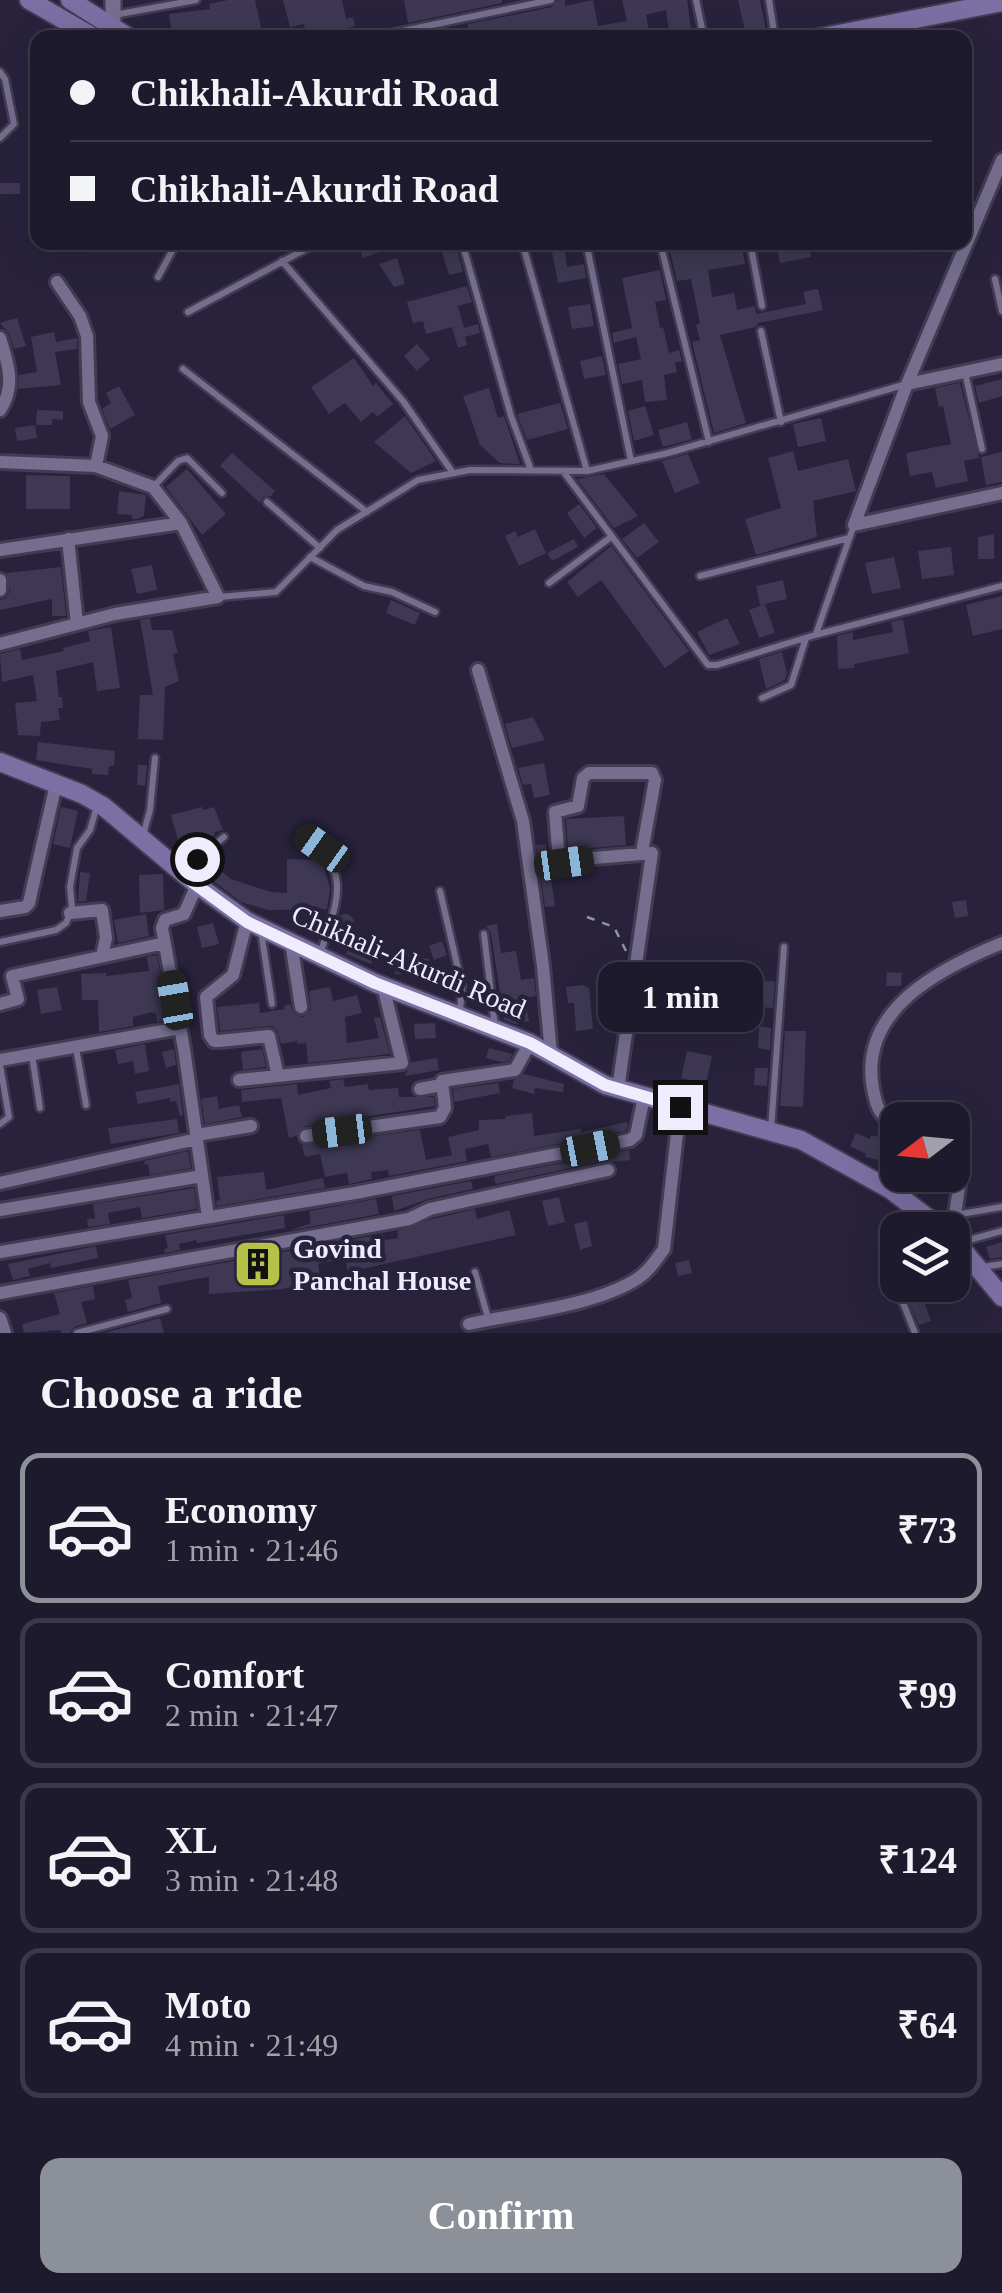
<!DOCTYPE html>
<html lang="en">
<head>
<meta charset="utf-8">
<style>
	body { margin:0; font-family:Georgia,serif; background:#262335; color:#f1f3f6; height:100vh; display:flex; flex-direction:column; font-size:38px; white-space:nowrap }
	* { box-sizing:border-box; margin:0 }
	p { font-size:32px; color:#a1a1aa }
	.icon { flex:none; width:55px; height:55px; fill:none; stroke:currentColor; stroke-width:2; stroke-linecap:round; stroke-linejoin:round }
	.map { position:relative; height:1333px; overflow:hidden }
	.sheet { display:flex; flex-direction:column; background:#1e1a2d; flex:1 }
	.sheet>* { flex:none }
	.top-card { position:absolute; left:30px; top:30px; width:942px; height:220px; border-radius:20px; box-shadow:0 10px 40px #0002,0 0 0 2px #3c3849; display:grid; align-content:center; height:220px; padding:0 40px; background:#1e1a2d }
	.needle { width:65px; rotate:254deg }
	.fabs { position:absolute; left:880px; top:1102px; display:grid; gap:20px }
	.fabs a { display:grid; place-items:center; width:90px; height:90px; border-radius:20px; background:#1e1a2d; box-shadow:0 10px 40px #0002,0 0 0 2px #3c3849; font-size:50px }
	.end { position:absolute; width:45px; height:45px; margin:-22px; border:12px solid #efecfe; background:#111; box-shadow:0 0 0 5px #111 }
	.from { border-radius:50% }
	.bubble { position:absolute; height:70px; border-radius:20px; background:#1e1a2d; box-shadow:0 10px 40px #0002,0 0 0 2px #3c3849; font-size:32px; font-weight:600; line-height:70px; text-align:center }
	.car { position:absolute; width:30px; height:60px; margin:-30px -15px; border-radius:12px; box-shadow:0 0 8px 2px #0007; background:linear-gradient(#222 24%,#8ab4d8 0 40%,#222 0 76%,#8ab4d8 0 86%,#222 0) }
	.top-card b { display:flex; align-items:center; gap:35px; height:95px; font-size:38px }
	.top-card b+b { border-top:2px solid #3c3849 }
	.top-card i { width:25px; height:25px; background:#f1f3f6 }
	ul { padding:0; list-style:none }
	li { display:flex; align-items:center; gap:30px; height:150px; margin:0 20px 15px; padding:0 20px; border:5px solid #3c3849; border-radius:20px }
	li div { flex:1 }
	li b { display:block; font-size:38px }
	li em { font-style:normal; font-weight:600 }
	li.active { border-color:#8c9099 }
	li>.icon { width:90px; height:90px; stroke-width:1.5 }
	h2 { padding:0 40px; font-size:45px; line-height:120px }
	.primary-button { display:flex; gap:20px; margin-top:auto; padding:20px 40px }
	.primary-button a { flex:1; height:115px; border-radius:20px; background:#8c9099; color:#fff; font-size:40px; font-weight:600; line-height:115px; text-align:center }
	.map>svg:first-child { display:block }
	.building { fill:#3e3854 }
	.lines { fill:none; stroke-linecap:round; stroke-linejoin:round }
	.service-casing { stroke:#423c53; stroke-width:11 }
	.minor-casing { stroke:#423c53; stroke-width:18 }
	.tertiary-casing { stroke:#423c53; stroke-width:20 }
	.secondary-casing { stroke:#423c53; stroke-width:22 }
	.path { stroke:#9490a6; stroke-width:2.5; stroke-dasharray:8 8; stroke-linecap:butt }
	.service { stroke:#756e8e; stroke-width:6 }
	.minor { stroke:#756e8e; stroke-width:12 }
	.tertiary { stroke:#756e8e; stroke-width:15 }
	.secondary { stroke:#7c6fa4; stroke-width:18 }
	.route { stroke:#efecfe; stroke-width:12 }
	.labels { text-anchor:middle; stroke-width:9; stroke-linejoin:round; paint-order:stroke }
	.street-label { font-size:28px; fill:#efecfe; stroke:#28223c }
	.poi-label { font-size:28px; font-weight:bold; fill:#efecfe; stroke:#28223c; text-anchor:start }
</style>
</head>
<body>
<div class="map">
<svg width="1002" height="1333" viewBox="0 0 1002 1333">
	<rect width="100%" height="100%" fill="#28223c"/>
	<path class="building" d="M228 0H255L262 32 237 38H173L169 14 210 9 209 4Z
		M283 0H342L346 19 353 17 355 26 307 38 304 24 290 27Z
		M404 0H502V3L408 23Z
		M558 0H565V6L593 0 598 26 627 21 622 0H687L691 28 669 31 666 10 646 15 650 38H468V24L552 7Z
		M738 0H760L766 30 746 35Z
		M0 183H20V194H0Z
		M357 242H375L379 252 363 258Z
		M439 242H455L463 272 449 275Z
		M668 242H703L704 249 741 243 745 264 708 270 712 297 734 293 737 310 755 306 756 314 806 304 803 292 818 289 823 310 758 323 756 327 720 335 746 423 714 433 692 342 700 340 696 325 700 323 691 279 677 281Z
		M776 242H808L811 257 780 263Z
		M564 245 567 267 584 264 586 278 558 283 551 247Z
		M397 258 405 284 394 287 379 264Z
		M660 270 666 300 655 302 660 328 663 327 669 353 679 350 682 361 675 363 677 372 664 375 667 400 645 402 642 380 622 384 618 364 641 359 636 337 614 343 612 333 632 328 622 278Z
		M467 286 472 302 458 306 464 328 478 324 480 333 465 337 467 345 458 348 452 327 426 334 423 321 413 323 407 302Z
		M590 304 594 326 572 329 568 307Z
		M17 318 26 346 14 349 9 334 0 323Z
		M54 332 56 342 77 338V349L55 352 61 385 18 389 19 375 37 372 31 337Z
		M417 344 430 359 417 371 404 356Z
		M602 356 606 375 584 379 580 361Z
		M354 358 373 386 376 383 393 404 377 417 373 412 361 422 345 403 329 414 311 387Z
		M1002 379V396L979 403 975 386Z
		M960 383 979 458 964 461 968 481 936 488 932 472 910 476 906 453 951 444 943 406 939 407 935 388Z
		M119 386 135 415 110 429 102 409 111 403 106 393Z
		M489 388 498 418 504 416 520 464 500 463 480 445 463 396Z
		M560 403 568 429 527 440 517 414Z
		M645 406 654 435 634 441 628 411Z
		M37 410 63 411V420L52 419V425H36Z
		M405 416 436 461 411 473 374 442Z
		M821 418 826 441 798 447 793 424Z
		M687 422 692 439 663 447 658 430Z
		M35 425 37 438 17 441 15 428Z
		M793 451 798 471 848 459 856 491 813 501 817 537 756 555 745 519 781 508 768 458Z
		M1002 452V482L986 485 981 457Z
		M232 453 275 491 271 496 263 497 260 503 220 466Z
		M688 454 700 483 675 493 662 461Z
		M187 469 226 514 202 535 166 487Z
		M604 474 638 516 614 528 577 479Z
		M26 475 70 476V509H26Z
		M119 491 146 495 144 516 137 519H132V515L117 514Z
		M579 504 597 528 584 538 567 513Z
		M644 523 659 542 637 558 622 539Z
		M535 529 546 553 519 566 505 536 515 531 518 537Z
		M994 534V559H978V537Z
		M574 539 578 547 552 561 547 553Z
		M611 546 689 651 665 668 601 580 578 597 567 582Z
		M951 547 954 575 922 579 918 551Z
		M894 557 901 588 872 594 865 563Z
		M152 565 157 590 137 594 131 569Z
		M61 567 66 616H52V599L0 610V600L6 598 10 591 7 573Z
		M783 580 787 599 760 605 756 586Z
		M1002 596V629L973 636 966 605Z
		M391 600 420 613 415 625 386 613Z
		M765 604 775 633 759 638 749 610Z
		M150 618 152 630H172L178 653 173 654 179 681 165 687 163 740 138 739 140 695H153L140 620Z
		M727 618 740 644 709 655 697 632Z
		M903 619 909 653 854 664V668L838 669 837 636 853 632V640L893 632 891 622Z
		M111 627 120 688 97 691 93 662 56 671 59 697H62L63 708H58L60 720 41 722 40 736 18 735 15 703 37 701 33 675 2 682 0 654 20 649 22 660 64 651 63 648 90 641 88 631Z
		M782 652 787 673 785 680 766 689 759 659Z
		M533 717 545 740 512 748 505 724Z
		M38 742 115 751 114 766H109L108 775 92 774V769L36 760Z
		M544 763 550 795 534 798 531 784 523 785 518 768Z
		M138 765H147L145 786 137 785Z
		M61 807 78 811 70 848 53 844Z
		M202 807 203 810 214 807 223 830 215 832 213 837 180 847 171 815Z
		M624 816 626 845 568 850 566 819Z
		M546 844 555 906 545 907 536 845Z
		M287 859 320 860 323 865 330 888 327 909 268 910 241 902 199 870 207 860 231 879 271 892 287 893Z
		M80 872 90 873 86 901 78 902Z
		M163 874 164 910 140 913 139 875Z
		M966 900 968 916 955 918 952 902Z
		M146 914 149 936 118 943 114 920Z
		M336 923a9 9 0 1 1 18 0a9 9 0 1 1-18 0Z
		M213 923 219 944 202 948 197 927Z
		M497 924 501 953 516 951 521 980 534 978 536 996 525 998 529 1021 515 1024 504 1020 491 933 486 926Z
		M352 941 376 951 371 964 346 954Z
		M442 941 447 955 434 960 429 946Z
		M395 950H411L412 957 429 959 427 976 395 974Z
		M157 955 169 1020 157 1022 156 1014 152 1012 133 1017V1026L99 1032 98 1000H82L81 974 106 973V976L149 971 147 957Z
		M887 972 902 973 901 986H886Z
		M760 980 775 982 773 1008 758 1007Z
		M583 985 589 988 593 1029 576 1031 574 1003H568L566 987Z
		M57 987 62 1010 41 1014 37 990Z
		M330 987 333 1001 357 995 362 1013 345 1017 347 1043 379 1038 374 1018 380 1017 390 1054 308 1063 306 1043 297 1044V1041L281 1044 277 1030 272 1026 220 1031 217 1007 259 1003 260 1013 285 1009 284 1006 290 1004 294 1014 303 1017 311 1010 309 991Z
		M435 1023 436 1038 415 1039 414 1024Z
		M759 1026 771 1028 770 1050 758 1048Z
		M785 1031H806L803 1107 780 1106Z
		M145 1044 149 1071 135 1074 133 1061 118 1064 115 1050Z
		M489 1048 512 1054 509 1061 501 1062 486 1058Z
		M174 1049 176 1065 166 1068 162 1052Z
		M262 1049 266 1067 243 1070 241 1052Z
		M687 1051 712 1056 706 1084 681 1078Z
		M437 1058 439 1070 405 1076 412 1062Z
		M755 1068H768L767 1086 754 1085Z
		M524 1074 564 1084 563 1092 535 1088 534 1094 512 1088 514 1080Z
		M343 1079 345 1087 368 1084 369 1090 398 1088 399 1097H434L435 1106 305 1126 296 1136 289 1138 281 1098 242 1102 241 1090 297 1084 298 1095 331 1088 329 1081Z
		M498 1083 500 1093 454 1102 453 1089Z
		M179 1084 183 1115 180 1116 176 1101 170 1102V1098L138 1104 135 1092Z
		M217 1096 219 1109 239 1105 242 1117 205 1124 201 1099Z
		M532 1113 534 1136 581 1129V1132L627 1122 628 1126 626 1131 491 1157 488 1144 465 1149 467 1161 389 1176 388 1170 371 1172 372 1179 349 1184 347 1173 325 1177 320 1154 305 1157 302 1145 420 1130 426 1160 452 1155 448 1137 479 1130V1120L505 1119 506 1116Z
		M177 1119 179 1133 111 1144 108 1128Z
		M856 1133 870 1139 871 1135 896 1142 893 1154 882 1152 880 1160 865 1157 866 1154 850 1146Z
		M629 1150 630 1160 614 1162 606 1160 496 1184 494 1180 495 1176Z
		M188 1151 191 1168 150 1175 148 1164 145 1165 144 1161Z
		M264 1172 266 1190 323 1178 325 1188 217 1206 216 1201 220 1200 217 1177Z
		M471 1181 473 1189 428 1199 394 1211 392 1196Z
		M194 1188 197 1209 142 1218 140 1207 108 1213 110 1224 88 1227 87 1219 95 1218 93 1204Z
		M559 1197 565 1222 548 1226 542 1201Z
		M376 1199 379 1214 288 1231 311 1223 309 1211Z
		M475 1209 477 1219 509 1210 516 1235 348 1272 345 1258 318 1264 321 1281 283 1289 209 1294V1277L190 1280 158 1286 161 1303 128 1312 125 1300 132 1298 128 1280 383 1234 385 1240 398 1238 397 1231 433 1219Z
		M284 1215 285 1228 197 1243 196 1240 179 1244 180 1250 165 1253 164 1249 168 1248 165 1235Z
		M587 1221 592 1246 580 1250 574 1224Z
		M1002 1242V1257L990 1259 986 1247Z
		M96 1246 98 1258 51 1268 50 1263 28 1269 30 1276 13 1280 8 1264Z
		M689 1260 692 1273 678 1276 675 1263Z
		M953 1266 963 1292 943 1300 937 1285H952Z
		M918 1285 931 1321 919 1325 903 1289Z
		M93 1286 95 1299 81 1302 87 1323 74 1327 70 1333H61V1330L24 1333 22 1324 60 1314 54 1293Z
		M160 1318 164 1333H104Z"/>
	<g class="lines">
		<g class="service-casing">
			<path id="service" d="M696 0 704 38
				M769 0 775 38
				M114 15 196 0
				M369 38 551 0
				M0 72 5 79 14 124 0 138
				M462 242 511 416 531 470
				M522 242 587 471
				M586 242 631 461
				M660 242 709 442
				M750 242 762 306
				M282 261 403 401 453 473
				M158 277 177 242
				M995 279 1002 311
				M188 312 319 242
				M761 331 781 422
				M183 369 367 512
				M965 372 982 449
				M563 471 708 665H717L815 635 1002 586
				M154 486 178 461 187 458 222 493
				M267 502 320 548
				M310 557 364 586 392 592 435 612
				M700 576 849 538
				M549 583 611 537
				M219 597 276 592 337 530 418 480 470 470 587 471 668 453 903 385
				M816 634 854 525
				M762 698 791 685 806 638
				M301 834C355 871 337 901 320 954
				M143 835 150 810 155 758
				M185 874 197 859 224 837
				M440 891 462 986 460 1012
				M261 931 272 1004
				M484 934 495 1027
				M0 942 56 930 66 923 72 908 70 887 77 848 90 830 97 806
				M76 1048 86 1105
				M32 1055 40 1108
				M0 1065 9 1117 0 1124
				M771 1130 784 947
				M955 1215 1002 1207
				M958 1243 1002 1231
				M983 1267 1002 1264
				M475 1272 488 1318
				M900 1295 915 1333
				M77 1333 167 1309"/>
		</g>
		<g class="minor-casing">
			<path id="minor" d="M57 282 80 316 87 336 89 402 102 436 96 466
				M0 338C8 363 16 387 0 410
				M907 384 1002 364
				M0 462 96 466 153 487 181 523 0 550
				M854 525 907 384 1002 160
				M854 525 1002 493
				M68 539 77 624
				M0 580V590
				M0 644 115 614 218 597 181 523
				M478 670 523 821 543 966 551 1054
				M197 885 184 914 165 920 162 928 184 1049 208 1217
				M0 911 25 907 29 903 56 784
				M70 913 102 910 106 938 102 956
				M247 921 233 975 206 997 210 1035 214 1041H219L269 1036 278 1076
				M291 942 301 1007
				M0 1004 18 999 12 976 165 943
				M0 1060 180 1028
				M239 1080 402 1063 383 986
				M420 1089 441 1085
				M618 1089 652 853 559 861 555 812 578 806 583 778 589 773H652L655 780 642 852
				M898 1125C879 1116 877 1109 873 1089 858 1009 941 968 1002 943
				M197 1135 251 1126
				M306 1136 440 1117 445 1108 442 1081 515 1070 530 1043
				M952 1168 959 1187 952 1236
				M0 1183 197 1139
				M0 1210 202 1176
				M0 1252 355 1193 630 1140 636 1135 644 1097
				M0 1293 409 1219 430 1209 608 1170
				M0 1318 5 1333
				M469 1324C520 1313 594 1306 637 1279 649 1271 656 1260 664 1249L680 1107"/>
		</g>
		<g class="tertiary-casing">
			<path id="tertiary" d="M105 33 113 25V0"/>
		</g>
		<g class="secondary-casing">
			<path id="secondary" d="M29 0 95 38
				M70 0 130 38
				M818 38 1002 2
				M0 762 82 794 103 806 197 885 247 921 375 983 530 1043 605 1085 801 1140 891 1190 944 1230
				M952 1237 1002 1297"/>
		</g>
		<path class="path" d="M587 917 614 927 626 951"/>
		<use href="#service" class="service"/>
		<use href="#minor" class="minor"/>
		<use href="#tertiary" class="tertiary"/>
		<use href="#secondary" class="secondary"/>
	</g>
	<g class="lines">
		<path class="route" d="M197 859 184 876 247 922 375 983 530 1043 605 1085 680 1107"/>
	</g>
	<defs>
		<g id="building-square" transform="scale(2.5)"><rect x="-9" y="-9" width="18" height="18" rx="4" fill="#b6c148" stroke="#28223c"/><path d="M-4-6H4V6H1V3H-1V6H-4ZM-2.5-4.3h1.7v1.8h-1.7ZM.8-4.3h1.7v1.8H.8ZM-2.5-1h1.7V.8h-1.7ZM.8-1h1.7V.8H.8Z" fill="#111"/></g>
	</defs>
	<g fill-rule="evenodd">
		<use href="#building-square" x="258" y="1264"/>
	</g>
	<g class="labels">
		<g class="street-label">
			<text transform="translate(409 961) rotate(23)" y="10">Chikhali-Akurdi Road</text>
		</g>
		<g class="poi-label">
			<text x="293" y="1258">Govind<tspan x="293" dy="32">Panchal House</tspan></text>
		</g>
	</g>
</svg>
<div class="fabs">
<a><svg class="needle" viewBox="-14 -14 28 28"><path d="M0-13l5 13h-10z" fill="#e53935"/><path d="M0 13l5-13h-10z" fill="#a1a1aa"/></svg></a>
<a><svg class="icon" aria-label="layers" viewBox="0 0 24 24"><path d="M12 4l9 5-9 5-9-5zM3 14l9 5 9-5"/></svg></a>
</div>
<i class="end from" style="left:197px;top:859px"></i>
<i class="end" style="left:680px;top:1107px"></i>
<div class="bubble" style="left:598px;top:962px;width:165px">1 min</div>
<i class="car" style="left:322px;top:848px;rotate:305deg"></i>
<i class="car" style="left:564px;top:863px;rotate:82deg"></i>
<i class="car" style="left:175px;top:1000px;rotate:350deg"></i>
<i class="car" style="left:342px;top:1131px;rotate:263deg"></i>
<i class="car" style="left:590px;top:1148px;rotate:79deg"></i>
<div class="top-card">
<b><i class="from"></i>Chikhali-Akurdi Road</b>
<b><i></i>Chikhali-Akurdi Road</b>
</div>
</div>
<section class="sheet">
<h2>Choose a ride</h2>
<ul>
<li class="active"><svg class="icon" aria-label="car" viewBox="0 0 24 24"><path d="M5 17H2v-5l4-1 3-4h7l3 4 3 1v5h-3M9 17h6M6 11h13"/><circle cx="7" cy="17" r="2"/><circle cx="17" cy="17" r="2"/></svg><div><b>Economy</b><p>1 min · 21:46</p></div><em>₹73</em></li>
<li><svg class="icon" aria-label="car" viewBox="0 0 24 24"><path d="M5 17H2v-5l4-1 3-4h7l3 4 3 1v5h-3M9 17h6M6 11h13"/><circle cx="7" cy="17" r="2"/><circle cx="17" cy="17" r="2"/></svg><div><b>Comfort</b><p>2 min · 21:47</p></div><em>₹99</em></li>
<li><svg class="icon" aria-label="car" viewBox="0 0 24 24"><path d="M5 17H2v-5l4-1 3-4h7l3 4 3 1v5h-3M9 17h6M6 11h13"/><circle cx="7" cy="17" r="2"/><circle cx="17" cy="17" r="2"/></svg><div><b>XL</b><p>3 min · 21:48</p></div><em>₹124</em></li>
<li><svg class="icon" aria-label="car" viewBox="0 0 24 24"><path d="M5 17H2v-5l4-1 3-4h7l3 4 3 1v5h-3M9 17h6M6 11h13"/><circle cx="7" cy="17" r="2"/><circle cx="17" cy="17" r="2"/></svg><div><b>Moto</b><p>4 min · 21:49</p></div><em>₹64</em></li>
</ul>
<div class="primary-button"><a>Confirm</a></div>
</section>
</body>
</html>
